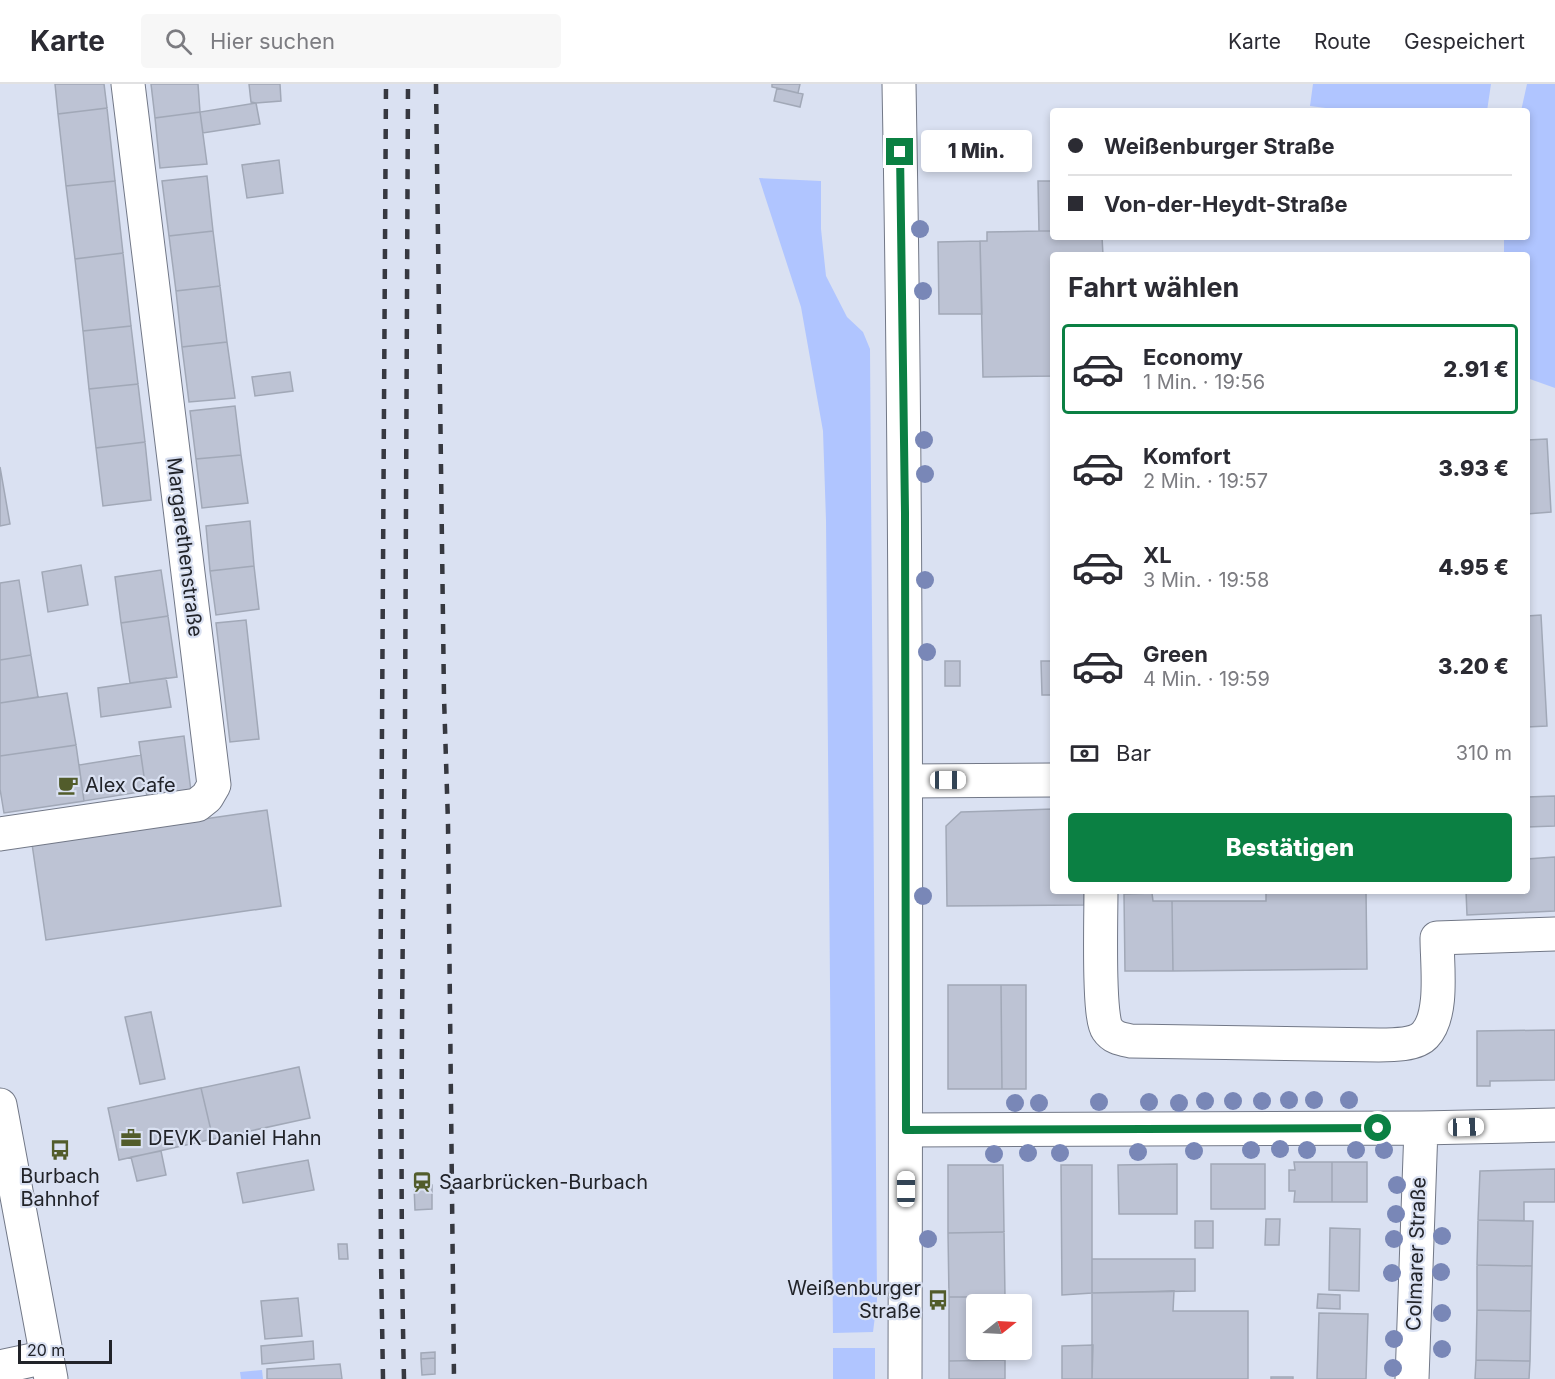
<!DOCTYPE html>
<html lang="de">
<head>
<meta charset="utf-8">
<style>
	body { margin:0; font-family:Inter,sans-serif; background:#f7f7f7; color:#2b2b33; height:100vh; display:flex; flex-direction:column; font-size:22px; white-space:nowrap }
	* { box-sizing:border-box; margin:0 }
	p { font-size:20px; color:#7c7c81 }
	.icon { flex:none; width:33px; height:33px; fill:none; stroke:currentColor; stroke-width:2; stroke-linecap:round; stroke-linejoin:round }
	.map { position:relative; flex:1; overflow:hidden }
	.sheet { position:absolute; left:1050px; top:168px; width:480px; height:642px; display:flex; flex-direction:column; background:#fff; border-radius:6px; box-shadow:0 3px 9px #0003 }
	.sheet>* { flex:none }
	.top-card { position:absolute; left:1050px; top:24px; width:480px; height:132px; border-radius:6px; box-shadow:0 3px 9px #0003; display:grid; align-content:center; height:132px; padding:0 18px; background:#fff }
	.needle { width:39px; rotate:72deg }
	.controls { position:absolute; left:966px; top:1210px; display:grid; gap:12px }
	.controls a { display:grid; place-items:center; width:66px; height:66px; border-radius:6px; background:#fff; box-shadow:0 3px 9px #0003; font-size:30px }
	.scale { position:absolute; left:18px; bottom:15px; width:94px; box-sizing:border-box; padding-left:6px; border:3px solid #212329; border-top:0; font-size:16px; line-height:21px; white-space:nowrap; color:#212329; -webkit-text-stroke:4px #dae1f2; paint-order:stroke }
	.end { position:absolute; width:27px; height:27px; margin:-14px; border:8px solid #0b8043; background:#fff; box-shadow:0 0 0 3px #fff }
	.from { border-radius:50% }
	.bubble { position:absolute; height:42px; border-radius:6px; background:#fff; box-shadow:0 3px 9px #0003; font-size:20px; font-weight:800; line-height:42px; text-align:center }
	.car { position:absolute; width:18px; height:36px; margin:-18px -9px; border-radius:8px; box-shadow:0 0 4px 2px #0007; background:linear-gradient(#fff 24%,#345 0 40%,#fff 0 76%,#345 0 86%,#fff 0) }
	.top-card b { display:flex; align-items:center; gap:21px; height:57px; font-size:22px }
	.top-card b+b { border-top:2px solid #e1e1e2 }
	.top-card i { width:15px; height:15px; background:#2b2b33 }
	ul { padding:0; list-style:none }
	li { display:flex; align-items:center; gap:18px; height:90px; margin:0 12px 9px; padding:0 6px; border:3px solid transparent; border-radius:6px }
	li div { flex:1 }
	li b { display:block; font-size:22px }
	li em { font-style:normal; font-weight:800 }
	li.current { border-color:#0b8043 }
	li>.icon { width:54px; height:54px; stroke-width:1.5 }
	h2 { padding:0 18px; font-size:27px; line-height:72px }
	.pay { display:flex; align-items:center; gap:15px; height:66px; padding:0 18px; font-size:22px }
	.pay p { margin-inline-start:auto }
	.cta { display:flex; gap:12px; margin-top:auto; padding:12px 18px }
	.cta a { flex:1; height:69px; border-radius:6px; background:#0b8043; color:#fff; font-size:24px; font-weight:800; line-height:69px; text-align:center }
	header { display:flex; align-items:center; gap:36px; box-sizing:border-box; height:84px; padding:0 30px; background:#fff; border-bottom:2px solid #e1e1e2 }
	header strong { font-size:28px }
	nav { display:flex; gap:33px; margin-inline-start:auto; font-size:21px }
	.search { width:420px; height:54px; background:#f7f7f7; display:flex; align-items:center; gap:15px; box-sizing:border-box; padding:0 21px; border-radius:6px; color:#7c7c81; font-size:22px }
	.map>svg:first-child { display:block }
	.green { fill:#b0c5ff }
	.building { fill:#bdc3d4; stroke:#a1a8b7; stroke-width:1.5 }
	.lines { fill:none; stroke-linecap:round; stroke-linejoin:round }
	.minor-casing { stroke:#727887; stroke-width:35 }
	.major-casing { stroke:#727887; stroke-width:35 }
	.minor { stroke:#fff; stroke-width:33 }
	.major { stroke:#fff; stroke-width:33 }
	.rail { stroke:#363840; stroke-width:4.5; stroke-dasharray:10 10; stroke-linecap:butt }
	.tree { fill:#7987b7 }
	.route { stroke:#0b8043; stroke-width:8 }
	.labels { text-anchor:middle; stroke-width:4.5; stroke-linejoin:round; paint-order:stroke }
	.street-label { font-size:20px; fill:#212329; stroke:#dae1f2 }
	.poi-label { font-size:20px; fill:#212329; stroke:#dae1f2; text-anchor:start }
</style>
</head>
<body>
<header>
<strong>Karte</strong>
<div class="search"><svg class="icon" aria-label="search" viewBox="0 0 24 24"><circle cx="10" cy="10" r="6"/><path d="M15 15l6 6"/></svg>Hier suchen</div>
<nav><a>Karte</a><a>Route</a><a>Gespeichert</a></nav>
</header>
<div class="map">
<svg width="1555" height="1295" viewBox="0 0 1555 1295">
	<rect width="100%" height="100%" fill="#dae1f2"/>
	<path class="green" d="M1313 0H1491L1487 27H1349L1310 22Z
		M1527 0H1555V304L1527 294V171H1504V153H1527V27H1521Z
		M759 94 821 97V145L826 192 847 233 863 248 870 265 877 1216 873 1248 833 1249 826 436 823 347 801 223Z
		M833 1264H875V1295H833Z
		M262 1286 263 1295H241L240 1288Z"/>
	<path class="building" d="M55 0H104L107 24 58 30Z
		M151 0H198L200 28 155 34Z
		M249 0H280L281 17 256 19 251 18Z
		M772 0H800L798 9 772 3Z
		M777 4 803 10 800 23 774 17Z
		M256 19 260 40 203 49 200 28Z
		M107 24 115 97 66 102 58 30Z
		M200 28 207 80 160 84 155 34Z
		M279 76 283 109 247 114 242 81Z
		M207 92 213 147 169 152 162 97Z
		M115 97 123 169 75 175 66 102Z
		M1038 97H1053V147H1039Z
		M213 147 220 202 176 207 169 152Z
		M1039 147H1053V153H1102L1103 171H1053V292L983 293 980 157H987V148Z
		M980 157 982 230H939L938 158Z
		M123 169 131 242 83 247 75 175Z
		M220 202 227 258 182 263 176 207Z
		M131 242 138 300 89 305 83 247Z
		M227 258 235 314 189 318 182 263Z
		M290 288 293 307 255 312 252 293Z
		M138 300 145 358 96 364 89 305Z
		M235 322 241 371 196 375 190 327Z
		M1547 355 1551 428 1527 430V356Z
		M145 358 151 416 103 422 96 364Z
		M241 371 248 419 202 424 196 375Z
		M0 383 10 440 0 442Z
		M250 437 254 482 210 487 206 442Z
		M81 481 88 521 48 528 42 488Z
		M254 482 259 525 216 531 210 487Z
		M161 486 168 532 121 539 115 493Z
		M19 496 31 571 0 576V499Z
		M1541 531 1547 642 1527 643V532Z
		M168 532 177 593 130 599 121 539Z
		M246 536 259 655 230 658 216 539Z
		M31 571 38 613 0 619V576Z
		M945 577H960V602H945Z
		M1041 577H1053V611H1042Z
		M166 594 171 623 101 633 98 604Z
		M67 609 76 661 0 672V619Z
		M184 652 191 707 147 713 139 658Z
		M76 661 84 717 4 729 0 705V672Z
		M141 671 146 707 84 717 79 681Z
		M1555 712V742L1527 743V713Z
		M1053 725V807H1084V821L947 822 946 742 961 728Z
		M267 726 281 822 46 856 32 760Z
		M1555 773V827L1467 831 1466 807H1527V775Z
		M1266 807H1366L1367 885 1173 887 1172 817H1266Z
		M1152 809 1153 817H1172L1173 887H1125L1124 810Z
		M948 901H1001L1002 1005H948Z
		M1001 901H1026V1005H1002Z
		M151 928 165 995 140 1000 125 933Z
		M1555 946V996L1490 997V1002H1477V947Z
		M299 983 310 1034 213 1055 201 1004Z
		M201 1004 213 1055 119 1076 108 1024Z
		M161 1067 166 1091 137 1097 131 1073Z
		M308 1076 314 1106 243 1119 237 1089Z
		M1294 1078H1332V1118H1294L1295 1107H1289V1086H1295Z
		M1332 1078H1367V1118H1332Z
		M1177 1080V1130H1119L1118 1081Z
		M1211 1080H1265V1125H1211Z
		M948 1081H1003L1004 1148 948 1149Z
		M1061 1081H1092V1209L1062 1211Z
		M1555 1085V1118H1524V1137L1478 1136 1480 1087Z
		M432 1101V1125L415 1126 414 1102Z
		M1266 1135H1280L1279 1161H1265Z
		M1478 1136 1533 1137 1532 1182 1477 1181Z
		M1195 1137H1213V1164H1195Z
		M1330 1144 1360 1145 1359 1207 1329 1206Z
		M1004 1148 1005 1213H949L948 1149Z
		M338 1160H347L348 1175H339Z
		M1092 1175H1195V1207L1092 1209Z
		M1477 1181 1532 1182 1531 1227 1477 1226Z
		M1174 1207 1173 1227H1248V1295H1092V1209Z
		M1318 1210 1340 1211V1225L1317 1224Z
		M949 1213H1005V1221H976V1266H1005V1276L949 1277Z
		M298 1214 302 1252 265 1255 261 1217Z
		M1477 1226 1531 1227 1530 1277 1476 1276Z
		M1319 1229 1368 1230 1366 1295H1317Z
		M313 1257 314 1275 262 1280 261 1262Z
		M1093 1261 1092 1295H1062V1262Z
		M435 1268V1274L421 1275V1269Z
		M435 1274V1290L422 1291 421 1275Z
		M1005 1276V1295H949V1277Z
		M1476 1276 1530 1277 1529 1295H1475Z
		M340 1280 342 1295H267V1285Z
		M1271 1293H1293V1295H1271Z"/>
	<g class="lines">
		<g class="minor-casing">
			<path id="minor" d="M906 697 1053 696
				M0 750 197 721 207 713 214 701 128 0
				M1101 807C1101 829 1098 933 1107 945 1113 954 1121 955 1131 957L1379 961C1392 961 1416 961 1425 951 1444 931 1437 881 1437 854L1555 850
				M906 1046 1421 1044 1555 1041
				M0 1283 46 1273
				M1412 1295 1421 1044"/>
		</g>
		<g class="major-casing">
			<path id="major" d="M899 0C907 432 906 863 905 1295
				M0 1021 51 1295"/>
		</g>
		<use href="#minor" class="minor"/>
		<use href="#major" class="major"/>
		<path class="rail" d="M436 0 444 613 448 739 454 1295
			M383 1295 381 1175 380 967 386 0
			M404 1295C399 1076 403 857 405 638 406 425 407 213 408 0"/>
	</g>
	<g class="tree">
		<circle cx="920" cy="145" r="9"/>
		<circle cx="923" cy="207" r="9"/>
		<circle cx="924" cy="356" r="9"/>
		<circle cx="925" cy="390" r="9"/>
		<circle cx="925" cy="496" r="9"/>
		<circle cx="927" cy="568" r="9"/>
		<circle cx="923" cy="812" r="9"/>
		<circle cx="1289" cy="1016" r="9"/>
		<circle cx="1314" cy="1016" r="9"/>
		<circle cx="1349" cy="1016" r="9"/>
		<circle cx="1205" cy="1017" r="9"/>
		<circle cx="1233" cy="1017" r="9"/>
		<circle cx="1262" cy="1017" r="9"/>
		<circle cx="1099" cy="1018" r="9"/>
		<circle cx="1149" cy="1018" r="9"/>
		<circle cx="1015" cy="1019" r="9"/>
		<circle cx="1039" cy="1019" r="9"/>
		<circle cx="1179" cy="1019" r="9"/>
		<circle cx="1280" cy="1065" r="9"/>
		<circle cx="1251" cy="1066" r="9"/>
		<circle cx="1307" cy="1066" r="9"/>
		<circle cx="1356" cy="1066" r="9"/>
		<circle cx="1384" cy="1066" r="9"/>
		<circle cx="1194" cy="1067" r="9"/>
		<circle cx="1138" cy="1068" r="9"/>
		<circle cx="1028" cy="1069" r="9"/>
		<circle cx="1060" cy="1069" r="9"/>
		<circle cx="994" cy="1070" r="9"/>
		<circle cx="1397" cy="1101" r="9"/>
		<circle cx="1396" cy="1130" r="9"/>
		<circle cx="1442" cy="1152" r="9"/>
		<circle cx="928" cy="1155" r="9"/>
		<circle cx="1394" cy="1155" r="9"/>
		<circle cx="1441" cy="1188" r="9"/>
		<circle cx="1392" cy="1189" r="9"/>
		<circle cx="1442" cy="1229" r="9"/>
		<circle cx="1394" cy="1255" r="9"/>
		<circle cx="1442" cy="1265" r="9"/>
		<circle cx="1393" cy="1284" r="9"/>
	</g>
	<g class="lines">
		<path class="route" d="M900 68 905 429 906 1046 1378 1044"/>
	</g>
	<defs>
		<g id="cafe-bare" transform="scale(1.62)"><path d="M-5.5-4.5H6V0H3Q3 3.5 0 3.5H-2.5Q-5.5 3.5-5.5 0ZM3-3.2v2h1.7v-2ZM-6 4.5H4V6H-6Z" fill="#525c2b" stroke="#dae1f2" stroke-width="2.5" paint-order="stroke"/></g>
		<g id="office-bare" transform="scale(1.62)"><path d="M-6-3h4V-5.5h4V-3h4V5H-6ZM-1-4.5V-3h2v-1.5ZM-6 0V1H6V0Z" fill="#525c2b" stroke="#dae1f2" stroke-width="2.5" paint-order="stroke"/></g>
		<g id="bus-bare" transform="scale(1.62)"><path d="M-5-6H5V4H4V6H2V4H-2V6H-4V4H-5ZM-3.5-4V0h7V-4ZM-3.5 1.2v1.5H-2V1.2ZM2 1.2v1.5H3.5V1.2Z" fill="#525c2b" stroke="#dae1f2" stroke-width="2.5" paint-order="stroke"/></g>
		<g id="station-bare" transform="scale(1.62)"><path d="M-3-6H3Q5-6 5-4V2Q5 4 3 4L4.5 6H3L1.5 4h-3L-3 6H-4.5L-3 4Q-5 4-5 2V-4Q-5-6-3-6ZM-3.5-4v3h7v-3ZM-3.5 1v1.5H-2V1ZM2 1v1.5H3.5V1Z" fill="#525c2b" stroke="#dae1f2" stroke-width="2.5" paint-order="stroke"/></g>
	</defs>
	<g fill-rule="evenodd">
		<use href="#cafe-bare" x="68" y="701"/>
		<use href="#office-bare" x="131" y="1054"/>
		<use href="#bus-bare" x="60" y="1066"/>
		<use href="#station-bare" x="422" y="1098"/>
		<use href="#bus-bare" x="938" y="1216"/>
	</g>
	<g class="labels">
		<g class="street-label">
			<text transform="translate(185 463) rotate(83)" y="7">Margarethenstraße</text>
			<text transform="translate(1416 1170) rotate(-88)" y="7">Colmarer Straße</text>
		</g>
		<g class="poi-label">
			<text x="85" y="708">Alex Cafe</text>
			<text x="148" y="1061">DEVK Daniel Hahn</text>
			<text x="60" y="1099" text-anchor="middle">Burbach<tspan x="60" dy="23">Bahnhof</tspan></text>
			<text x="439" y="1105">Saarbrücken-Burbach</text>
			<text x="921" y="1211" text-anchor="end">Weißenburger<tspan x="921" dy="23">Straße</tspan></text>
		</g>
	</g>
</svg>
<div class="controls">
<a><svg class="needle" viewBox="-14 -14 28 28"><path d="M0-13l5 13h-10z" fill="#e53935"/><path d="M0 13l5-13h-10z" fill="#7c7c81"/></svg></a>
</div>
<div class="scale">20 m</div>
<i class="end from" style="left:1378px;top:1044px"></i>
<i class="end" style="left:900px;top:68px"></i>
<div class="bubble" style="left:921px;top:46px;width:111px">1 Min.</div>
<i class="car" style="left:948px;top:696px;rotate:90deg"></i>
<i class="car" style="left:1466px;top:1043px;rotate:88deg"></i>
<i class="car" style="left:906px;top:1105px;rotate:0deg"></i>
<div class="top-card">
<b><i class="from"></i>Weißenburger Straße</b>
<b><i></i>Von-der-Heydt-Straße</b>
</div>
<section class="sheet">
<h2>Fahrt wählen</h2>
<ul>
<li class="current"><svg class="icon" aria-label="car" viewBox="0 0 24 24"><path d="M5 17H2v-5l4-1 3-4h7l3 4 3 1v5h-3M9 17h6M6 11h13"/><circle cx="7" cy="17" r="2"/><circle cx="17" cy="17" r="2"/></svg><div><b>Economy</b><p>1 Min. · 19:56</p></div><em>2.91 €</em></li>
<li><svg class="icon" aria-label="car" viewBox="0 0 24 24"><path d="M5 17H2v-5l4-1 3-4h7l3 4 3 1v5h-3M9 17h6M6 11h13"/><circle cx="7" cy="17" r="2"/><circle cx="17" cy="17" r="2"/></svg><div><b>Komfort</b><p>2 Min. · 19:57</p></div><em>3.93 €</em></li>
<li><svg class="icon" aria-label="car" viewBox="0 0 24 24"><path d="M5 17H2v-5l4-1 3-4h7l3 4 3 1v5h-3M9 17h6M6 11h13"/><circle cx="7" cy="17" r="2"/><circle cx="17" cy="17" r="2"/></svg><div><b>XL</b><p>3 Min. · 19:58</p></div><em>4.95 €</em></li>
<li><svg class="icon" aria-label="car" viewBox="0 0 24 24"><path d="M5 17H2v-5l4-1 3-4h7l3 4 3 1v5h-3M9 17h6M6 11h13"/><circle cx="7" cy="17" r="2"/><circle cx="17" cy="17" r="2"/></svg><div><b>Green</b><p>4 Min. · 19:59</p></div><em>3.20 €</em></li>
</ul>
<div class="pay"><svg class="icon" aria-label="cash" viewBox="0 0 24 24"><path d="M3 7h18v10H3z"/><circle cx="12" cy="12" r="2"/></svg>Bar<p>310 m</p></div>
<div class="cta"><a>Bestätigen</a></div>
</section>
</div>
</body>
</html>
